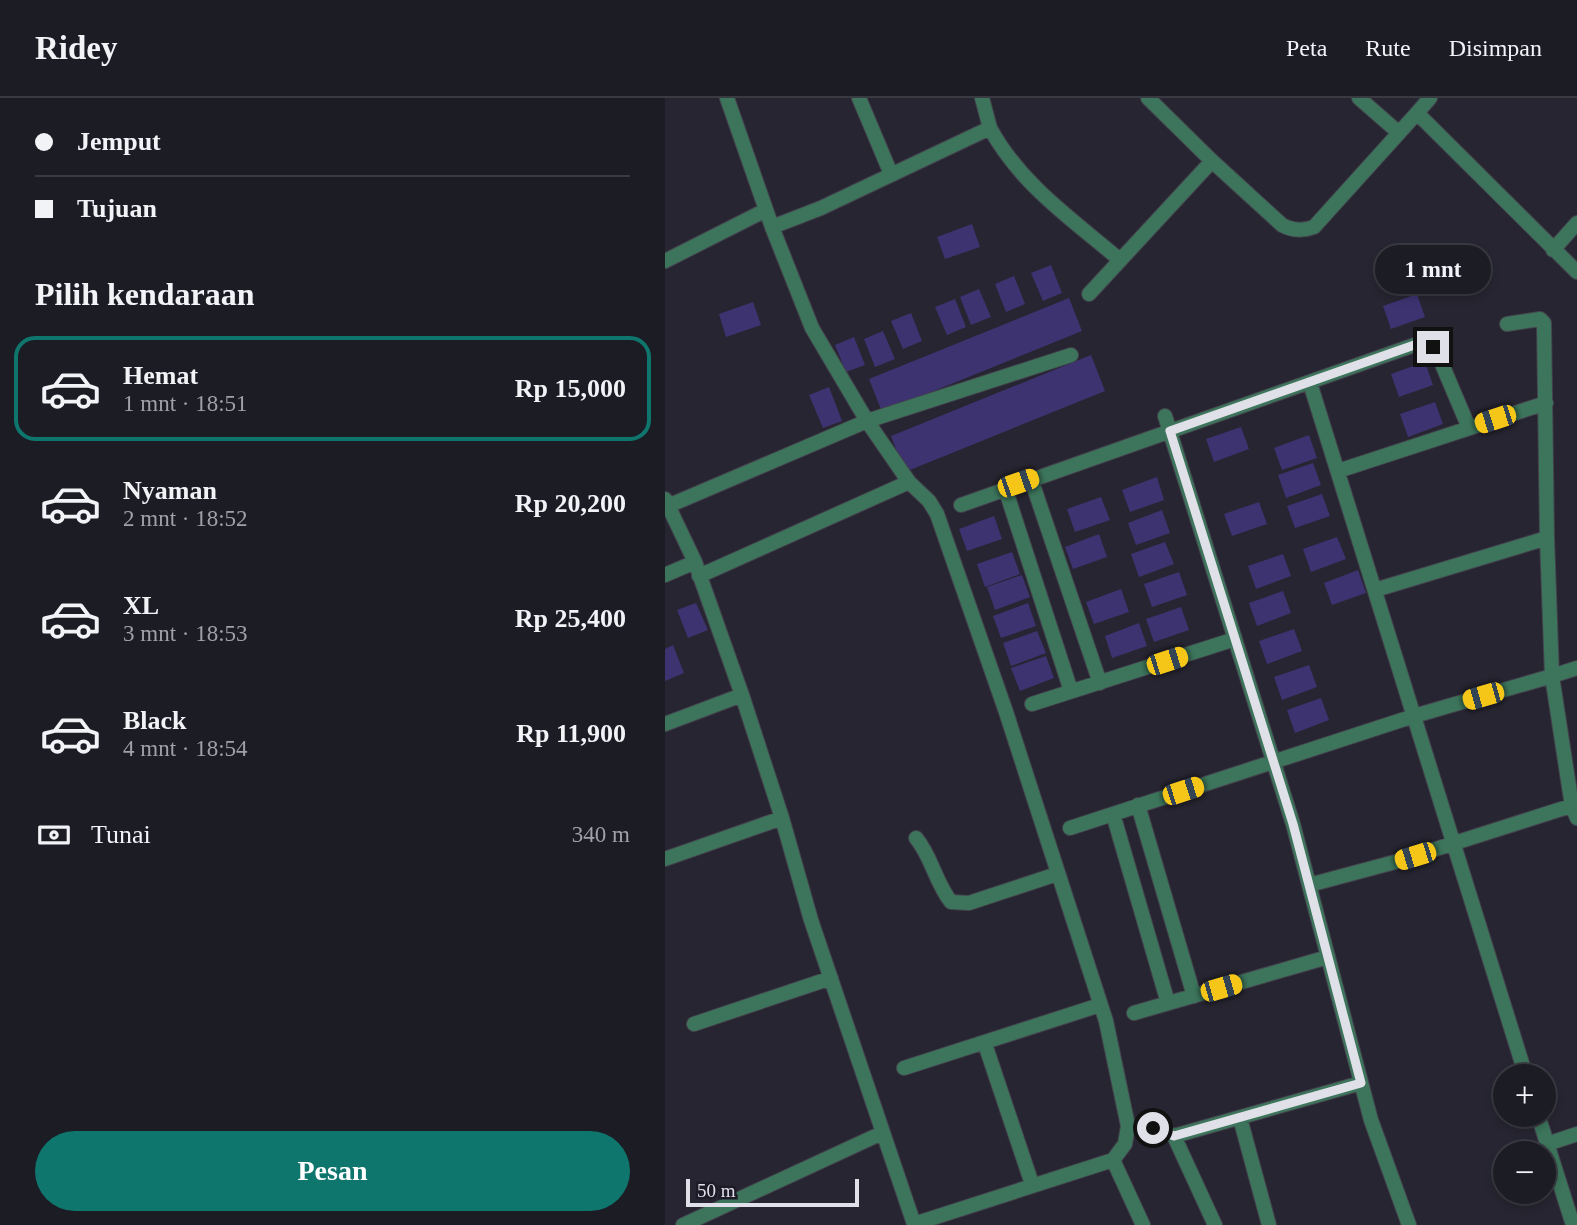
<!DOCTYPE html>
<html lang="id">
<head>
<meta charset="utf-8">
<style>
	body { margin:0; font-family:"Times New Roman",serif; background:#292932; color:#f1f3f6; height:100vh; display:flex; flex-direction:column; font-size:26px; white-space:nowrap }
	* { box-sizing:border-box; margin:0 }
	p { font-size:23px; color:#a0a1a7 }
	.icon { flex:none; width:38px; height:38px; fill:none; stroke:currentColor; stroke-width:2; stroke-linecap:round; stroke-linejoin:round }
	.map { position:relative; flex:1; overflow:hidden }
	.sheet { display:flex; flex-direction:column; background:#1c1c25; width:665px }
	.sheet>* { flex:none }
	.guide { display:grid; align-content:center; height:154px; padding:0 35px; background:#1c1c25 }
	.tools { position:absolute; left:828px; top:966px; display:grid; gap:14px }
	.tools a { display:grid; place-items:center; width:63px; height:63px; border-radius:50%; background:#1c1c25; box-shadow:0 4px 10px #0003,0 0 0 2px #3a3a42; font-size:35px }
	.scale { position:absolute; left:21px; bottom:18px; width:173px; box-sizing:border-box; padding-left:7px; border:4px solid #e0e0e8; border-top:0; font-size:19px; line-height:24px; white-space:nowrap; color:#e0e0e8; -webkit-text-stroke:5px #1c1b27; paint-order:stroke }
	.end { position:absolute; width:32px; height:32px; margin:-16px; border:9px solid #e0e0e8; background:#111; box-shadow:0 0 0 4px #111 }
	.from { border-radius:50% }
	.bubble { position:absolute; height:49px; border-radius:24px; background:#1c1c25; box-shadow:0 4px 10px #0003,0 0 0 2px #3a3a42; font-size:23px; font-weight:600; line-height:49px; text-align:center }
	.car { position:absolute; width:21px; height:42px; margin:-21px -10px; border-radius:9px; box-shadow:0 0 5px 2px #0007; background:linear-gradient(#f5c518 24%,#345 0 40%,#f5c518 0 76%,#345 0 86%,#f5c518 0) }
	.guide b { display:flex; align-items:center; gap:24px; height:66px; font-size:26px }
	.guide b+b { border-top:2px solid #3a3a42 }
	.guide i { width:18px; height:18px; background:#f1f3f6 }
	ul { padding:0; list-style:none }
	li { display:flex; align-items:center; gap:21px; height:105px; margin:0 14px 10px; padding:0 21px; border:4px solid transparent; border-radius:21px }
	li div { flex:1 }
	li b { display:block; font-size:26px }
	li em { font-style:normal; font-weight:600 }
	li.active { border-color:#0f766e }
	li>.icon { width:63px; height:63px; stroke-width:1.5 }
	h2 { padding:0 35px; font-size:32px; line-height:84px }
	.pay { display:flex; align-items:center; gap:18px; height:77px; padding:0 35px; font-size:26px }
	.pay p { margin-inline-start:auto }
	.button { display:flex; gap:14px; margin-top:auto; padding:14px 35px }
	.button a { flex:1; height:80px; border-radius:42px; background:#0f766e; color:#fff; font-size:28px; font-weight:600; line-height:80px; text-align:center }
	header { display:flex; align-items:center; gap:42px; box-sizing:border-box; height:98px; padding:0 35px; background:#1c1c25; border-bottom:2px solid #3a3a42 }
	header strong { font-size:33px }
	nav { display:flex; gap:38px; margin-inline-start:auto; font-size:24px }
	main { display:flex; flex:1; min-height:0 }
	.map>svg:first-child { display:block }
	.building { fill:#3e3371 }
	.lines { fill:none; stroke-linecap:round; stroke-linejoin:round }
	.minor-casing { stroke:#44434e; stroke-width:16 }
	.minor { stroke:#3c755b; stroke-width:14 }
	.route { stroke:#e0e0e8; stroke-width:9 }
</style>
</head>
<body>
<header>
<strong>Ridey</strong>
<nav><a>Peta</a><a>Rute</a><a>Disimpan</a></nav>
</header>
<main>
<section class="sheet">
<div class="guide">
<b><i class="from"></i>Jemput</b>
<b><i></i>Tujuan</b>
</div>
<h2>Pilih kendaraan</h2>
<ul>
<li class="active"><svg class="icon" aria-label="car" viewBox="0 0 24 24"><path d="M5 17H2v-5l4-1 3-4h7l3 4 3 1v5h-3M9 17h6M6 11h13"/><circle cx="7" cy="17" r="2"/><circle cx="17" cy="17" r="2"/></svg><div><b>Hemat</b><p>1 mnt · 18:51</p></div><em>Rp 15,000</em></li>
<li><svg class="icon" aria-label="car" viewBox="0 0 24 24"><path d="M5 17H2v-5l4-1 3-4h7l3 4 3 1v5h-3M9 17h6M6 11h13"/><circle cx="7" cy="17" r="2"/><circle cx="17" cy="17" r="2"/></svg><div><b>Nyaman</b><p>2 mnt · 18:52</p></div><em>Rp 20,200</em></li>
<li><svg class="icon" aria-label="car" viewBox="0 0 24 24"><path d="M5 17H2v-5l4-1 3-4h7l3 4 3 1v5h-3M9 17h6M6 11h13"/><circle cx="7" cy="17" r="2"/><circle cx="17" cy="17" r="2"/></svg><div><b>XL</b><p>3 mnt · 18:53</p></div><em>Rp 25,400</em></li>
<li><svg class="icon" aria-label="car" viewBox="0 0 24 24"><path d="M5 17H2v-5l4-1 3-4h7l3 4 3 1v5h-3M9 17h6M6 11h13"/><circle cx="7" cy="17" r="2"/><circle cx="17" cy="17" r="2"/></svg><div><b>Black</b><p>4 mnt · 18:54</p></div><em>Rp 11,900</em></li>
</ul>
<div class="pay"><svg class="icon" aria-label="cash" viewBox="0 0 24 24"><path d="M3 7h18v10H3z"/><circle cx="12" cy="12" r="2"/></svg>Tunai<p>340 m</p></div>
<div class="button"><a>Pesan</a></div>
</section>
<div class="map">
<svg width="912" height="1127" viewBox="0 0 912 1127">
	<rect width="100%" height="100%" fill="#262531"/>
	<path class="building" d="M307 126 315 149 280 161 272 139Z
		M386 167 397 195 378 203 366 175Z
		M349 178 360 206 341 214 330 186Z
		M314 191 326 219 306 227 295 199Z
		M752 196 760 219 726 231 718 208Z
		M404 200 417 233 217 314 204 281Z
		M290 201 301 229 282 237 270 209Z
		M88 204 96 227 61 239 54 216Z
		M246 215 257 243 238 251 226 223Z
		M218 233 230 261 210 269 199 241Z
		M189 239 200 267 181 274 170 247Z
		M426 257 440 293 240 374 226 338Z
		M760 264 768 287 734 299 726 276Z
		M164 289 177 323 158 330 144 297Z
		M770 304 778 326 743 339 735 316Z
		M576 329 584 351 549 364 541 341Z
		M644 337 652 360 617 372 609 350Z
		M648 365 656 387 621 400 613 377Z
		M492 379 499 402 465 414 457 392Z
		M657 396 665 418 630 430 622 408Z
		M436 399 445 422 410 434 402 411Z
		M594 404 602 426 567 438 559 416Z
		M497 412 505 435 471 447 463 425Z
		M329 418 337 441 302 453 294 431Z
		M434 436 442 459 408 471 400 449Z
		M672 439 681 461 646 474 638 451Z
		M500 444 509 466 474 479 466 456Z
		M347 454 355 476 320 489 312 466Z
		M618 456 626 478 591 491 583 468Z
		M693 472 701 495 667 507 659 485Z
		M514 474 522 497 487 509 479 486Z
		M357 477 365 499 330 512 322 489Z
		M456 491 464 514 429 526 421 504Z
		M618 493 626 515 592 528 584 505Z
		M31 505 43 532 23 540 12 512Z
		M363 505 371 528 336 540 328 518Z
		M516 509 524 532 489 544 481 521Z
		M474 525 482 548 447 560 440 538Z
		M629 531 637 553 602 566 594 543Z
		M372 533 381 555 346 568 338 545Z
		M8 547 19 575 0 583V551Z
		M381 558 389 580 355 593 346 570Z
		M644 567 652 589 617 602 609 579Z
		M656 600 664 622 630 635 622 612Z"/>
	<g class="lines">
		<g class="minor-casing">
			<path id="minor" d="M62 0 107 129 147 230 202 323 244 384 264 403 272 416 341 614 441 923 463 1028 460 1046 448 1062
				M194 0 226 76
				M317 0 325 30
				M483 0 547 63 617 127C628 133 638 133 649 129L752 15
				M694 0 734 35
				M765 0 752 15 912 174
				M107 129 156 110 325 30C355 86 408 122 455 162
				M888 152 912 125
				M0 163 101 112
				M424 196 547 63
				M645 285 861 978
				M500 318 628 726 706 1022 744 1127
				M673 373 881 305
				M366 381 435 585
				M340 390 406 593
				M0 401 30 464 77 597 117 720 146 822 249 1126 448 1062 478 1127
				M296 407 755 245 762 246 771 252 804 330
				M3 408 202 323 406 257
				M0 477 30 464
				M34 478 244 384
				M710 492 882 440
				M912 570 887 578 907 708 912 720
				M367 606 570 541
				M0 626 77 597
				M473 707 529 898
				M448 716 503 905
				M405 730 749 618 887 578 882 440 879 225 875 221 842 226
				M251 740C267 759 270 784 286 804L304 805 392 776
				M0 761 117 720
				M644 787 730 764 912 706
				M469 915 663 859
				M29 926 166 880
				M320 946 367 1086
				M239 970 435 907
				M873 1017 908 1127
				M575 1020 604 1127
				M482 1024 488 1030 509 1038 696 985
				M509 1038 550 1127
				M882 1046 912 1036
				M18 1127 217 1035"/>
		</g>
		<use href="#minor" class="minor"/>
	</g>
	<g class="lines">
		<path class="route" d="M488 1030 509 1038 696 985 628 726 505 333 755 245 768 249"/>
	</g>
</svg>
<div class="tools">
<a>+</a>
<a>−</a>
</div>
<div class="scale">50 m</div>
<i class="end from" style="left:488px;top:1030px"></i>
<i class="end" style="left:768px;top:249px"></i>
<div class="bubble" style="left:710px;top:147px;width:116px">1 mnt</div>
<i class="car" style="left:830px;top:321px;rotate:252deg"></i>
<i class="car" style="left:353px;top:385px;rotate:71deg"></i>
<i class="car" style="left:502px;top:563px;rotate:72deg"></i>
<i class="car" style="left:818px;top:598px;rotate:254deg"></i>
<i class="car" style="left:518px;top:693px;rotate:72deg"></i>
<i class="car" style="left:750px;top:758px;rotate:253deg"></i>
<i class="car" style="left:556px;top:890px;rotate:74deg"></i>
</div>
</main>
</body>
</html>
